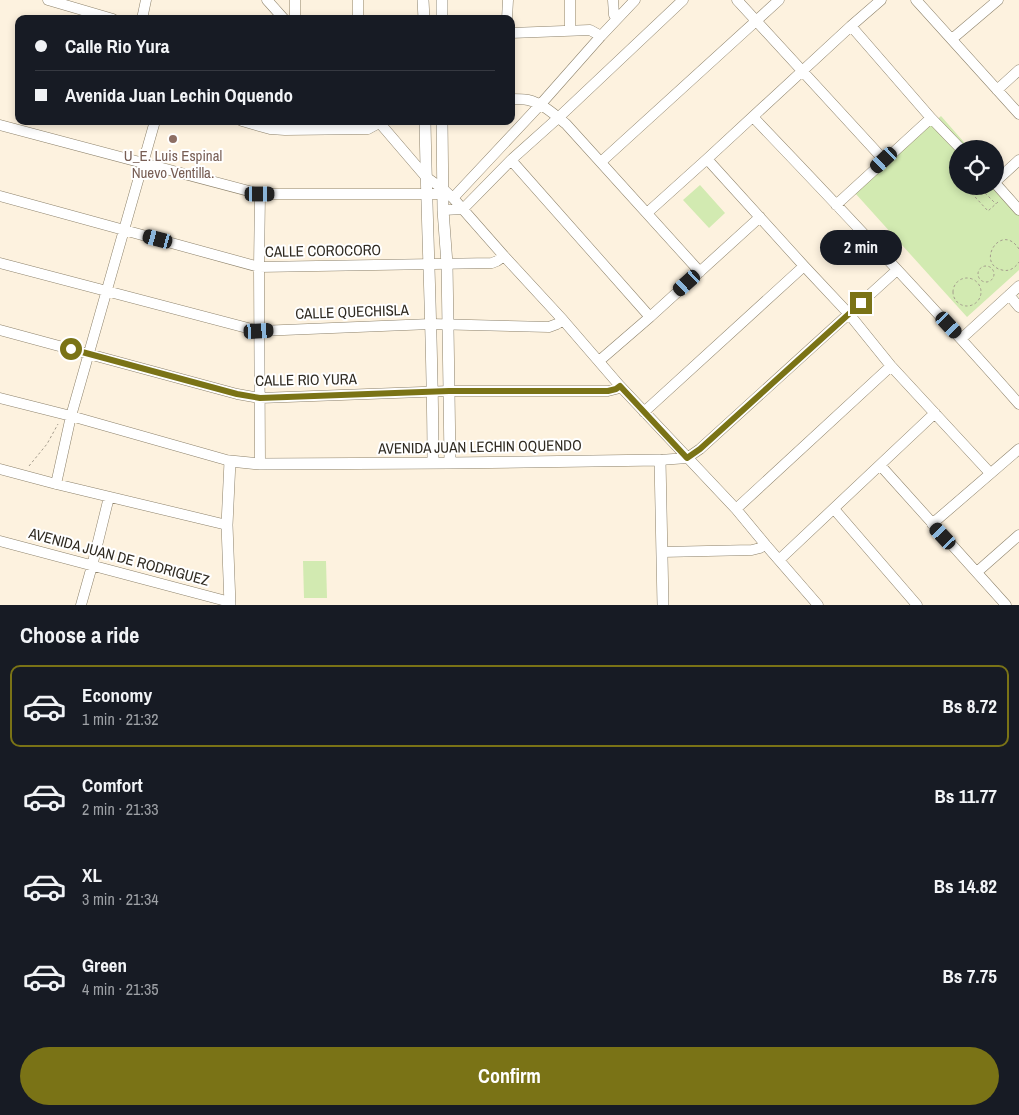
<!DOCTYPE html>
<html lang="en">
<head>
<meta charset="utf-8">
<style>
	body { margin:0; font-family:"Archivo Narrow",sans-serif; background:#242831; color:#f1f3f6; height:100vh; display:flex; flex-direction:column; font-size:19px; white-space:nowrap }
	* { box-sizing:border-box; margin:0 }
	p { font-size:16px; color:#9ea1a6 }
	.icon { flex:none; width:28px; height:28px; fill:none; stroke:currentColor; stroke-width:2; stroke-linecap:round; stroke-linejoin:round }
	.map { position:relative; height:605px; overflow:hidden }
	.drawer { display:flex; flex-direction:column; background:#171b24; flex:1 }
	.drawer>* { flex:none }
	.top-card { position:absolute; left:15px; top:15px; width:500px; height:110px; border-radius:10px; box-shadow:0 2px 8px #0003; display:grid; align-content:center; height:110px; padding:0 20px; background:#171b24 }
	.buttons { position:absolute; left:949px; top:140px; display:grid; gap:10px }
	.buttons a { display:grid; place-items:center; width:55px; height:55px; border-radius:50%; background:#171b24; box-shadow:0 2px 8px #0003; font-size:25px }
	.end { position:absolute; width:22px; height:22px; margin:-11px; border:6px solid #7a7316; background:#fff; box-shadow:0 0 0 2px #fff }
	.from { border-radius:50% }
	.bubble { position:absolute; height:35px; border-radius:18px; background:#171b24; box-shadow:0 2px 8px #0003; font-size:16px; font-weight:700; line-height:35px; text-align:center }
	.car { position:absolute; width:15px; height:30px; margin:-15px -8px; border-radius:6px; box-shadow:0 0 4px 1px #0007; background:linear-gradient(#222 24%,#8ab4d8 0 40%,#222 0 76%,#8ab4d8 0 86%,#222 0) }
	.top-card b { display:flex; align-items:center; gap:18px; height:48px; font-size:19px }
	.top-card b+b { border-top:1px solid #363941 }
	.top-card i { width:12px; height:12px; background:#f1f3f6 }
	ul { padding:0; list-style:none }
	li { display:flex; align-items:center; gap:15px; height:82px; margin:0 10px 8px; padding:0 10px; border:2px solid transparent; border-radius:10px }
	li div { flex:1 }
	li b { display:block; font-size:19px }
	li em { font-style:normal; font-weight:700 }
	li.current { border-color:#7a7316 }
	li>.icon { width:45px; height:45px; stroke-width:1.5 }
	h2 { padding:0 20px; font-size:22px; line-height:60px }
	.primary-button { display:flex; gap:10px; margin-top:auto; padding:10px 20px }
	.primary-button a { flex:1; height:58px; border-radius:30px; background:#7a7316; color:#fff; font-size:20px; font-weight:700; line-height:58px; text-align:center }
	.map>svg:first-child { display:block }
	.green { fill:#d2eab1 }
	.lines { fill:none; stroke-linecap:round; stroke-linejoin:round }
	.minor-casing { stroke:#8d826b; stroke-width:11 }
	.tertiary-casing { stroke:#8d826b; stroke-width:12 }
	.path { stroke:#a49c8d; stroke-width:1; stroke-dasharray:2.5 2.5; stroke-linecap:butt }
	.minor { stroke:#fff; stroke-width:10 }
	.tertiary { stroke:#fff; stroke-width:11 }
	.route { stroke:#7a7316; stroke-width:6 }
	.education-dot { fill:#8d6e63; stroke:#fff; stroke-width:2 }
	.labels { text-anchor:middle; stroke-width:4; stroke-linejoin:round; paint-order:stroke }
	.education-label { font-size:15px; fill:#785e54; stroke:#fff }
	.street-label { font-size:15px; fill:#2f2a21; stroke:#fff }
</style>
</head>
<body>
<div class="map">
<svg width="1019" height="605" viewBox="0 0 1019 605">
	<rect width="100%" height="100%" fill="#fdf2df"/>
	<path class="green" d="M941 116 970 149H958V186H995V176L1019 202V270L967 317 855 193Z
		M700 185 725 213 709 228 683 200Z
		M303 561H326L327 598H304Z"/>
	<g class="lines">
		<g class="minor-casing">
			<path id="minor" d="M48 0 113 19
				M267 0 284 19
				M295 0V19
				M358 0V19
				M570 0V30
				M613 0 614 15 617 18
				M737 0 884 160
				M916 0 1019 114
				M142 19 146 0
				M507 19 508 0
				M851 26 931 118 961 149
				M511 33 590 30 601 36
				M952 39 998 0
				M997 90 1019 70
				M511 99C517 99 522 99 528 100 542 103 555 115 566 124L700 272
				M753 117C843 211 933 306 1019 404
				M242 121 270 129 285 130 368 129 379 123
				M378 121 426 177 443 189 453 198 504 256 563 320 620 386 736 509 765 544 818 605
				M0 125 260 194H443
				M707 159 804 266 849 314 891 366 990 473
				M511 160 650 317
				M601 162 779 0
				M995 182 1019 160
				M995 183 1019 210
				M260 194 259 267 260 464
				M0 196 259 267 492 263 497 261 504 256
				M453 198 540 105 601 36 635 0
				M836 205 931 118
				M443 210 463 209 511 160 558 118 683 0
				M647 213 707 159 851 26 881 0
				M0 263 259 331 431 324 549 327 557 324 563 320
				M1009 295 1019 307
				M0 330 237 394 260 398 449 391H608L616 389 620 386
				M961 339 1019 286
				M599 361 650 317 760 217
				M0 398 71 416 230 461
				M644 412 804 266
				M660 460 687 458 700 449 897 270
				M880 465 1006 605
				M0 469 56 484 227 525
				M56 484 71 416 155 121
				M736 509 891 366
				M834 509 917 605
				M932 524 1019 449
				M0 541 230 602
				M662 552 752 550 760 548 765 544
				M779 560 935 413
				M977 572 1019 535
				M81 605 92 566 109 497"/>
		</g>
		<g class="tertiary-casing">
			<path id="tertiary" d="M423 0 424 19
				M442 0V19
				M425 121C427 235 433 349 433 463
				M442 121 443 210 447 264 449 391 450 463
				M230 605 227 525 230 461 260 464 450 463 660 460 663 605"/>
		</g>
		<path class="path" d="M958 172 954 174 958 178
			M965 186 988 211 998 202
			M970 186 972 192C978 196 984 195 987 189
			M985 193 996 204
			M1019 249C1001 221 975 264 1002 270 1009 272 1015 268 1019 262
			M978 274a8 8 0 1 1 16 0a8 8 0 1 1-16 0Z
			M953 292a14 14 0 1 1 28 0a14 14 0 1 1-28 0Z
			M29 466 47 444 58 424"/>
		<use href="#minor" class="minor"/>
		<use href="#tertiary" class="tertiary"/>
	</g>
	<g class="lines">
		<path class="route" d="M71 349 237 394 260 398 449 391H608L616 389 620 386 687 458 700 449 861 303"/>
	</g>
	<circle class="education-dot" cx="173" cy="139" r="5"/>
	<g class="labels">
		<g class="education-label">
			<text x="173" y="161">U_E. Luis Espinal<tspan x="173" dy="17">Nuevo Ventilla.</tspan></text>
		</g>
		<g class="street-label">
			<text transform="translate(323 251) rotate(-1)" y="5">CALLE COROCORO</text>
			<text transform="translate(352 312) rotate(-2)" y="5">CALLE QUECHISLA</text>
			<text transform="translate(306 380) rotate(-1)" y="5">CALLE RIO YURA</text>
			<text transform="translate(480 447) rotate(-1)" y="5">AVENIDA JUAN LECHIN OQUENDO</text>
			<text transform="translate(119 557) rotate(15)" y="5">AVENIDA JUAN DE RODRIGUEZ</text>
		</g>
	</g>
</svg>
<div class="buttons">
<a><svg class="icon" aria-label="locate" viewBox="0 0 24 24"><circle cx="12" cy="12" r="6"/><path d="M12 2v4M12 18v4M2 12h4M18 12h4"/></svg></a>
</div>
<i class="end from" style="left:71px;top:349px"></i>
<i class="end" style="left:861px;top:303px"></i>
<div class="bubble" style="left:820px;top:230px;width:82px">2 min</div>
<i class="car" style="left:884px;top:160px;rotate:227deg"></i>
<i class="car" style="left:260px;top:194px;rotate:90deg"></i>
<i class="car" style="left:158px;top:239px;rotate:285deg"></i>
<i class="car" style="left:687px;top:283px;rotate:228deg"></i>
<i class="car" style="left:949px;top:325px;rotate:137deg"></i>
<i class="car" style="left:259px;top:331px;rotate:87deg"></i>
<i class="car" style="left:943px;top:536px;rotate:317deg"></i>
<div class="top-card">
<b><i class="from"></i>Calle Rio Yura</b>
<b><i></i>Avenida Juan Lechin Oquendo</b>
</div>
</div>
<section class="drawer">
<h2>Choose a ride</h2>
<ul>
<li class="current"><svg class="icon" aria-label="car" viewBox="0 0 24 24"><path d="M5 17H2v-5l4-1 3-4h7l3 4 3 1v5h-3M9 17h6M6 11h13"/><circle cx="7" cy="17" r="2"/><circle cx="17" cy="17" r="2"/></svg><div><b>Economy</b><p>1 min · 21:32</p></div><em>Bs 8.72</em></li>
<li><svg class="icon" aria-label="car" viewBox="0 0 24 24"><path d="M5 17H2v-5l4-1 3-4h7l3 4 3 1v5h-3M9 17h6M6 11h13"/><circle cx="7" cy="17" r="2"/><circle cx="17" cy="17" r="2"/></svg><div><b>Comfort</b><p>2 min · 21:33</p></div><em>Bs 11.77</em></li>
<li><svg class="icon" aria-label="car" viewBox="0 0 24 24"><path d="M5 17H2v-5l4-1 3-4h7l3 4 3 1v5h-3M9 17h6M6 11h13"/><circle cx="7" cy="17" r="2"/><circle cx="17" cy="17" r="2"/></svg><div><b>XL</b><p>3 min · 21:34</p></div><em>Bs 14.82</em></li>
<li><svg class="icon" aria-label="car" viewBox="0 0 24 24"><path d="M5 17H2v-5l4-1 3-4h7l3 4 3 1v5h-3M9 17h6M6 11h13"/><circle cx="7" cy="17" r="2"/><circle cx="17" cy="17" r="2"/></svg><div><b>Green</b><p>4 min · 21:35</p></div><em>Bs 7.75</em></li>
</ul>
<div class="primary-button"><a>Confirm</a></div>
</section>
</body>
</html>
